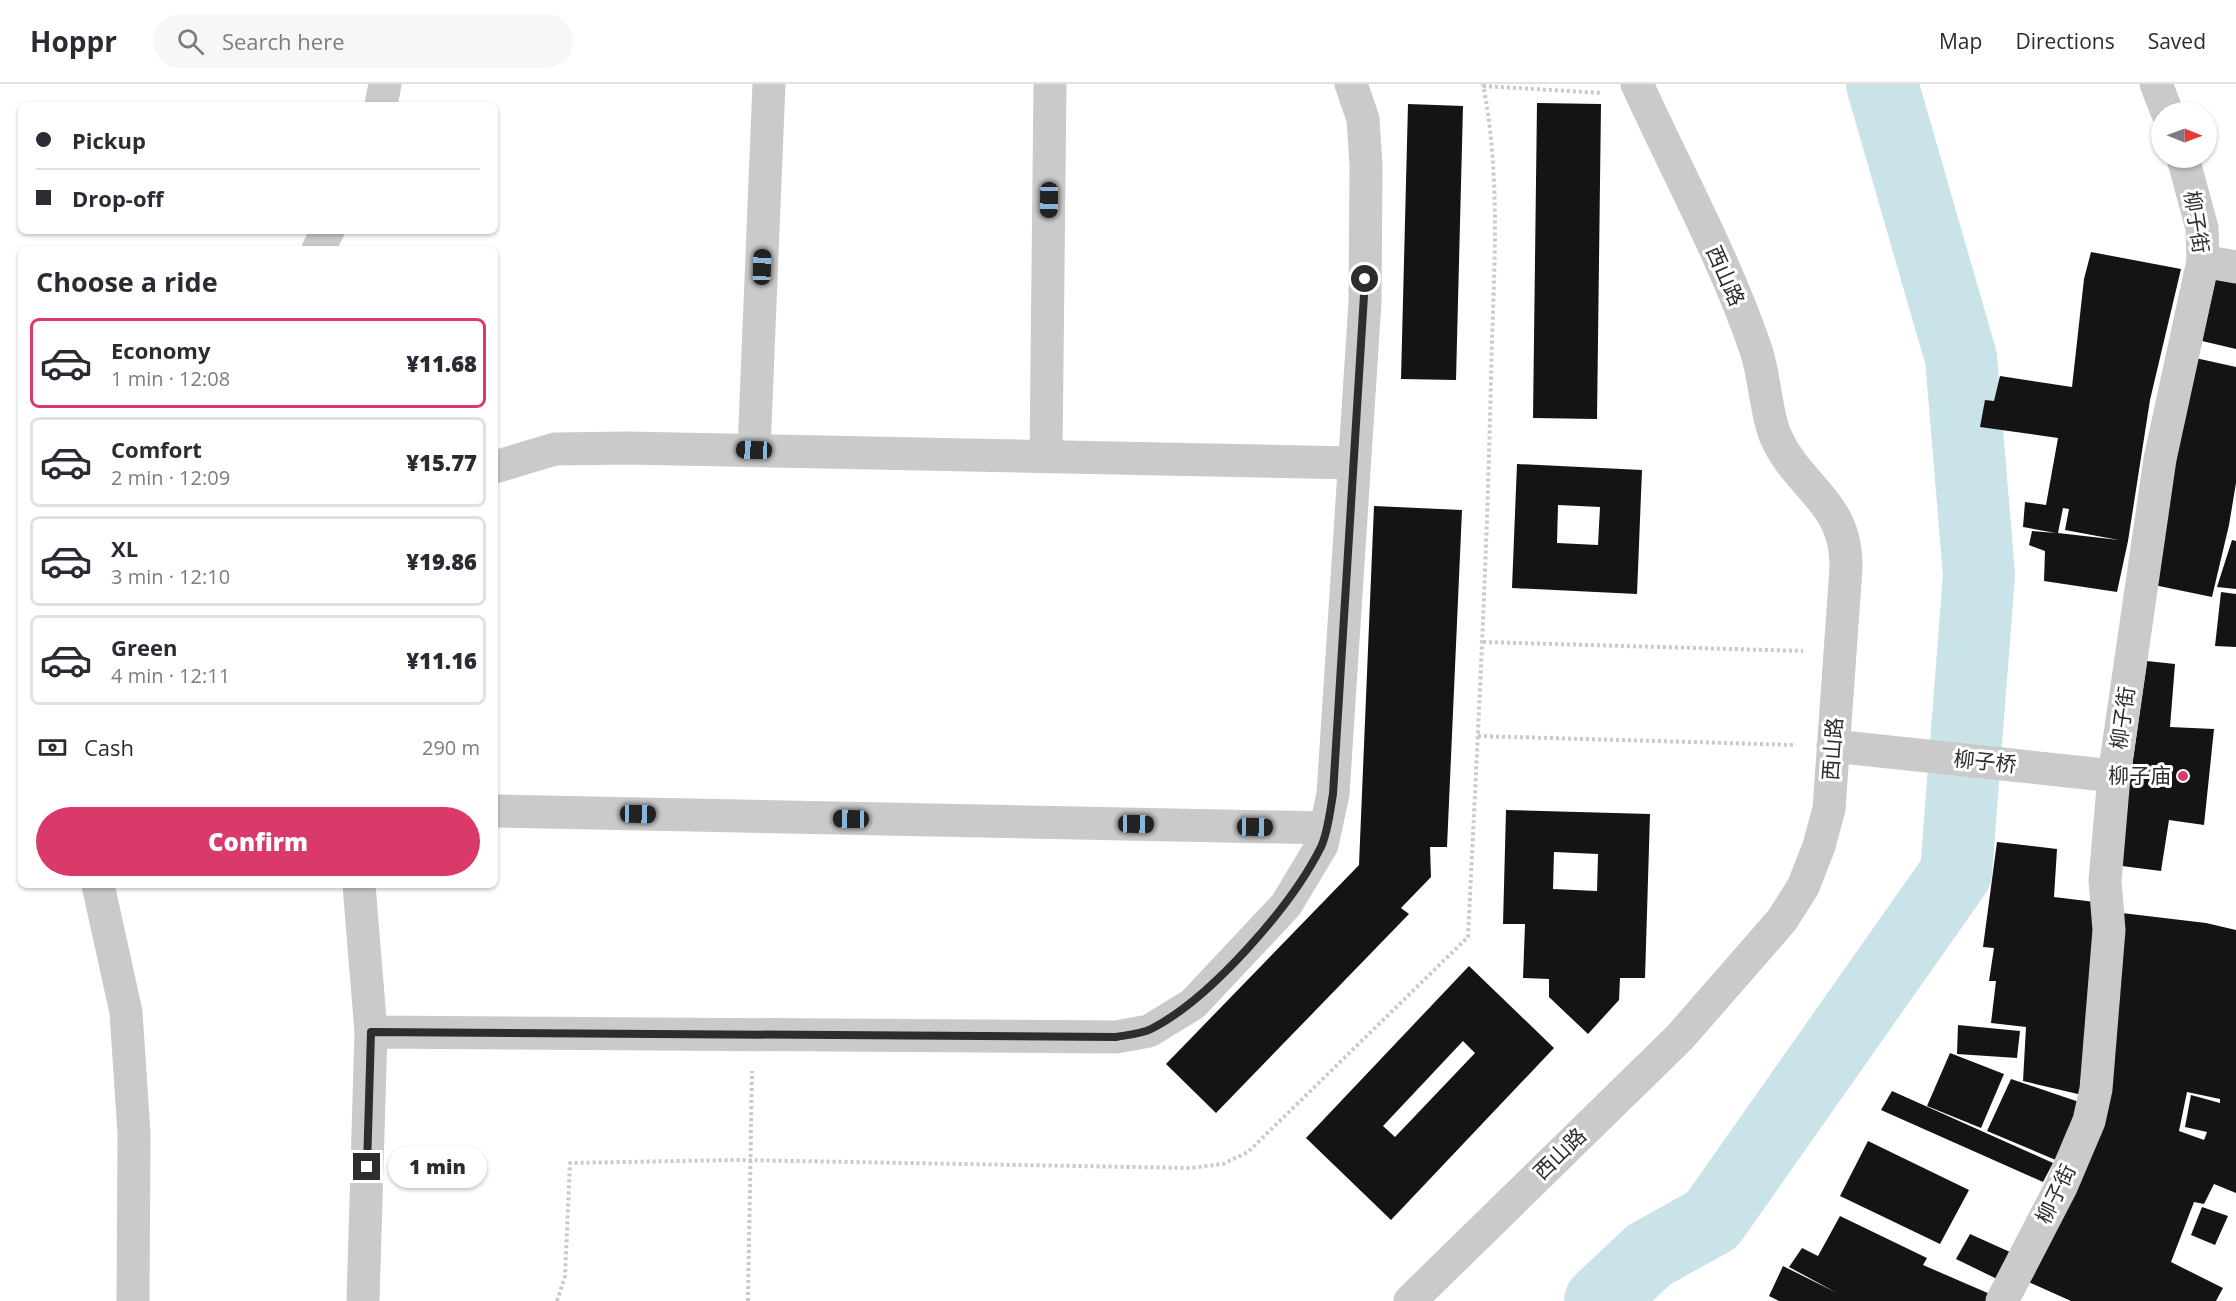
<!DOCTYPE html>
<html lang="en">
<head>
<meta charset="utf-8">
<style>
	body { margin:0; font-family:"Open Sans","Noto Sans SC",sans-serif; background:#f7f7f7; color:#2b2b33; height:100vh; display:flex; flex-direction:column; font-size:22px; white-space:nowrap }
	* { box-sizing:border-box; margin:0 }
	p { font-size:20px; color:#7c7c81 }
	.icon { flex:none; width:33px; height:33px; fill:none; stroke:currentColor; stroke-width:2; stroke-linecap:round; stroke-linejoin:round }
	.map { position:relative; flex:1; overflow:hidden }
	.sheet { position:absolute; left:18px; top:162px; width:480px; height:642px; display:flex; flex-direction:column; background:#fff; border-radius:9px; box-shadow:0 2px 4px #0004 }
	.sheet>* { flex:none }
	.banner { position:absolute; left:18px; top:18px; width:480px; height:132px; border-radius:9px; box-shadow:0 2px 4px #0004; display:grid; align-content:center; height:132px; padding:0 18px; background:#fff }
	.needle { width:39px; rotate:91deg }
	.controls { position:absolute; left:2151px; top:18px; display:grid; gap:12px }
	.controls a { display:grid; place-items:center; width:66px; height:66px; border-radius:50%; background:#fff; box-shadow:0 2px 4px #0004; font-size:30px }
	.end { position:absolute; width:27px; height:27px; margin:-14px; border:8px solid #2d2d2d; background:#fff; box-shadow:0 0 0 3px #fff }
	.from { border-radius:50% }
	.bubble { position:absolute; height:42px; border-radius:21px; background:#fff; box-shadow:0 2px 4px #0004; font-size:20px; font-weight:800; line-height:42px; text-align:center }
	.car { position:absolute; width:18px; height:36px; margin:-18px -9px; border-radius:8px; box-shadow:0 0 4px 2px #0007; background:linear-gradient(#222 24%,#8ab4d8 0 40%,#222 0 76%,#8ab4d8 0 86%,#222 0) }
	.banner b { display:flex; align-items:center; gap:21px; height:57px; font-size:22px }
	.banner b+b { border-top:2px solid #e1e1e2 }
	.banner i { width:15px; height:15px; background:#2b2b33 }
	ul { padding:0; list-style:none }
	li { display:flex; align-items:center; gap:18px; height:90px; margin:0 12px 9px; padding:0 6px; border:3px solid #e1e1e2; border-radius:9px }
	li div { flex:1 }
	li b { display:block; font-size:22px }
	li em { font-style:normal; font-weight:800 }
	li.selected { border-color:#d93a6a }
	li>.icon { width:54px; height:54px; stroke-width:1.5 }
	h2 { padding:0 18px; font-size:27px; line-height:72px }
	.pay { display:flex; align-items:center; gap:15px; height:66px; padding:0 18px; font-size:22px }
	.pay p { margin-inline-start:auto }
	.primary-button { display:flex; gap:12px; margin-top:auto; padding:12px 18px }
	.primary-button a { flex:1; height:69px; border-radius:36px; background:#d93a6a; color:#fff; font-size:24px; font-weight:800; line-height:69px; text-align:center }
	header { display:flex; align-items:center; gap:36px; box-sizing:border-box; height:84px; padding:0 30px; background:#fff; border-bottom:2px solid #e1e1e2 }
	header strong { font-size:28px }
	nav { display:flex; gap:33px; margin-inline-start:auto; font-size:21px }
	.search { width:420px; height:54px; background:#f7f7f7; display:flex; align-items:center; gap:15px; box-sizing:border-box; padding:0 21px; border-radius:33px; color:#7c7c81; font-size:22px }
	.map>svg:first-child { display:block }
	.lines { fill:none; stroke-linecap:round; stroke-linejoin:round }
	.river { stroke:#c9e3e9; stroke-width:72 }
	.building { fill:#141414; fill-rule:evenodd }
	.path { stroke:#cacaca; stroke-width:4; stroke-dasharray:3 3; stroke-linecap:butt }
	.minor { stroke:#cacaca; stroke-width:33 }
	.route { stroke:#2d2d2d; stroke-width:8 }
	.poi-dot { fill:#d93a6a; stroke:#fff; stroke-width:2 }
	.labels { text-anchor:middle; stroke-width:6; stroke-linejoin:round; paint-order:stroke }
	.street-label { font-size:21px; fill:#2d2d2d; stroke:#fff }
	.poi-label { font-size:21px; fill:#2d2d2d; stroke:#fff; text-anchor:end }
</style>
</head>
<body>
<header>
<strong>Hoppr</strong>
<div class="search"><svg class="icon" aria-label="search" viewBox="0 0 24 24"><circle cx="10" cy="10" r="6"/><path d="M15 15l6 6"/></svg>Search here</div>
<nav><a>Map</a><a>Directions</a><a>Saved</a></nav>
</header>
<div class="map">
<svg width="2236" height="1217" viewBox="0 0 2236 1217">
	<rect width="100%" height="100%" fill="#fff"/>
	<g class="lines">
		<path class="river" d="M1600 1217 1649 1171 1712 1136 1956 789 1979 491 1961 274 1882 0"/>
	</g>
	<path class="building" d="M1537 19 1601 20 1597 335 1533 334Z
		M1408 20 1463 22 1456 296 1401 295Z
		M2091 168 2181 185 2150 316 2128 457 2117 508 2044 497 2045 467 2029 461 2032 447 2056 449 2023 443 2025 418 2046 421 2058 354 1980 343 1985 316 1994 317 2000 292 2072 303 2084 195ZM2063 424 2069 425 2065 446 2119 456 2058 449Z
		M2217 189 2236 192V265L2202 257Z
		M2191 273 2236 283V399L2229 441 2212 513 2154 501Z
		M1517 380 1642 386 1637 510 1512 504ZM1558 421 1600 423 1598 461 1557 459Z
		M1374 422 1462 426 1447 763H1430L1431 793 1401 824 1409 830 1216 1029 1166 980 1359 781Z
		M2232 456 2236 457V505L2217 503Z
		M2221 508 2236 510V563L2215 562Z
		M2147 577 2175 580 2170 643 2214 645 2204 741 2169 736 2161 787 2122 782 2125 732Z
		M1506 726 1650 730 1645 894H1620L1619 916 1588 950 1549 913V895L1523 894 1525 840H1503ZM1554 768 1598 770 1597 807 1553 805Z
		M1997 758 2057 765 2054 813 2095 818 2082 1011 2023 997 2026 943 1991 939 1996 897H1989L1994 864 1983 863Z
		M2122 829 2206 839 2236 846V1109L2214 1100 2204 1120 2194 1118 2171 1178 2223 1204 2216 1217H2071L2022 1195 2075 1101ZM2187 1008 2220 1015V1019L2191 1011 2185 1043 2207 1048 2204 1056 2179 1047Z
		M1469 882 1554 964 1391 1136 1306 1054ZM1463 957 1475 969 1395 1053 1383 1042Z
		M1958 941 2020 947 2017 974 1957 970Z
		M1950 969 2004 990 1981 1044 1927 1022Z
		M2011 995 2082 1019 2058 1077 1987 1047Z
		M1892 1007 2053 1079 2043 1098 1881 1026Z
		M1868 1057 1969 1106 1940 1160 1840 1112Z
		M2202 1123 2228 1132 2215 1161 2191 1151Z
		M1840 1132 1927 1174 1923 1181 1990 1210 1986 1217H1779L1769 1212 1783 1182 1837 1209 1789 1183 1802 1164 1818 1172Z
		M1970 1150 2010 1168 1997 1195 1956 1175Z"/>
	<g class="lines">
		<path class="path" d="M1483 2 1602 9
			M1483 558 1803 567
			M1478 652 1796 661
			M557 1217 565 1192 570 1079 737 1076 1190 1084 1223 1080 1248 1068 1468 853C1477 667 1487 481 1491 294 1493 197 1502 96 1483 0
			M748 1217 752 987"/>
		<path class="minor" d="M2156 0 2167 28
			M381 21 385 0
			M318 165 328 147
			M2203 177 2236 183
			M754 366 769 0
			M1046 372 1050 0
			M495 383 555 365 628 364 1354 379
			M1833 662 2114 692
			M495 727 1326 744
			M98 801 126 928 134 1049 133 1217
			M359 801 371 948 363 1217
			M371 948 1116 953 1149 947 1193 920 1286 821 1322 761 1333 710 1365 218 1366 81 1363 35 1351 0
			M1410 1217 1680 953 1782 836 1803 803 1819 762 1829 725 1846 484C1847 416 1798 405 1775 351 1765 324 1765 293 1756 266 1725 175 1677 88 1637 0
			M2002 1217 2061 1103 2089 1037 2096 1005 2109 846 2105 797 2114 692 2160 375 2203 177 2202 144 2183 74"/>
	</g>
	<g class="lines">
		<path class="route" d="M367 1083 371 948 1116 953C1127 951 1141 950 1151 945 1210 915 1291 823 1321 763 1328 748 1330 727 1333 710L1365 195"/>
	</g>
	<circle class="poi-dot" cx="2183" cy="692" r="6"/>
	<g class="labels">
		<g class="street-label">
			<text transform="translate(2196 138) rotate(81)" y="7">柳子街</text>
			<text transform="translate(1725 192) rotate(66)" y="7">西山路</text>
			<text transform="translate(2123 634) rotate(-82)" y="7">柳子街</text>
			<text transform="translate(1833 665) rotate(-86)" y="7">西山路</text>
			<text transform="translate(1985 678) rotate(6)" y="7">柳子桥</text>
			<text transform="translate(1560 1070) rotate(-44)" y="7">西山路</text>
			<text transform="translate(2056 1110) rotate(-64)" y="7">柳子街</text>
		</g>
		<g class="poi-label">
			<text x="2171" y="699">柳子庙</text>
		</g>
	</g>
</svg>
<div class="controls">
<a><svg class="needle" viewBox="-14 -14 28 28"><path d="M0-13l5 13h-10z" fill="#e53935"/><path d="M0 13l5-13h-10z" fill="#7c7c81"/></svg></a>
</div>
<i class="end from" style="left:1365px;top:195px"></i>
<i class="end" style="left:367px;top:1083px"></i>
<div class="bubble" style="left:388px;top:1062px;width:99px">1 min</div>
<i class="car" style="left:1049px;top:116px;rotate:181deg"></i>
<i class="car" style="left:762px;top:183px;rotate:2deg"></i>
<i class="car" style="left:754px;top:366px;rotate:272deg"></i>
<i class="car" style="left:638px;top:730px;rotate:91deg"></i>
<i class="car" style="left:851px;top:735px;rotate:271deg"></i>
<i class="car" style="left:1136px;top:740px;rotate:91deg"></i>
<i class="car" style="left:1255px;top:743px;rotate:91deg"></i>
<div class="banner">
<b><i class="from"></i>Pickup</b>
<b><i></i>Drop-off</b>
</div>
<section class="sheet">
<h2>Choose a ride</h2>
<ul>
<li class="selected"><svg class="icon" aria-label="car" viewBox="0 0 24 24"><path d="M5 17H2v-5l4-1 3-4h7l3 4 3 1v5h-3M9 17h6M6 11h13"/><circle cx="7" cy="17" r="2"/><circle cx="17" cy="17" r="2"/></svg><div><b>Economy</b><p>1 min · 12:08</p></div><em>¥11.68</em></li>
<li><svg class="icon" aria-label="car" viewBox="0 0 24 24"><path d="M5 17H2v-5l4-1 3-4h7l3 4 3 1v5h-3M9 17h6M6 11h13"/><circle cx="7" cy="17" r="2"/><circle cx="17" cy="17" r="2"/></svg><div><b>Comfort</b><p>2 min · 12:09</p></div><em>¥15.77</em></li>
<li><svg class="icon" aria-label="car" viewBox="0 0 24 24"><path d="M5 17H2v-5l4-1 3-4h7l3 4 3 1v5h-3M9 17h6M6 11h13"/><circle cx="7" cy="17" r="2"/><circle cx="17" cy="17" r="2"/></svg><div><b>XL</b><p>3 min · 12:10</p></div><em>¥19.86</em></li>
<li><svg class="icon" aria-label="car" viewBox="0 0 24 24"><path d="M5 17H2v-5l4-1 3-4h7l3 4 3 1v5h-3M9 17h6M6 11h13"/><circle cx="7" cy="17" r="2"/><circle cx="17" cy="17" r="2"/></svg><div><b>Green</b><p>4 min · 12:11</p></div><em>¥11.16</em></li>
</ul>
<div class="pay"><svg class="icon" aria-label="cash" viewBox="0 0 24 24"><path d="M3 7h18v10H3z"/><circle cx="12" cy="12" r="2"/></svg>Cash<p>290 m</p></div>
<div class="primary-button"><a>Confirm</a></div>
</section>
</div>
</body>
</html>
